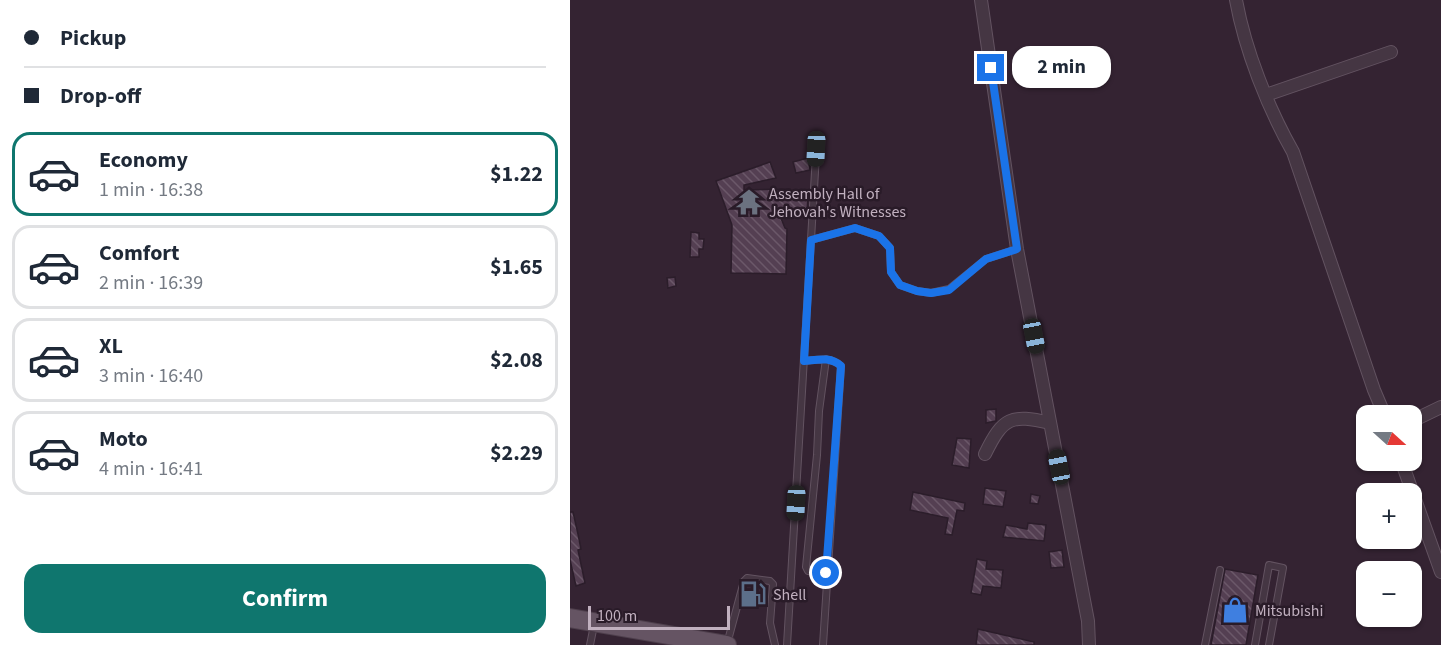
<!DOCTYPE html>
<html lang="en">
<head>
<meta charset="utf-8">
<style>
	body { margin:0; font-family:"Source Sans 3",sans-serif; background:#f6f6f7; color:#1f2937; height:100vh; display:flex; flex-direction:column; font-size:22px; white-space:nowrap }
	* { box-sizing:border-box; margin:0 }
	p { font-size:20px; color:#747a83 }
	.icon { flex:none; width:33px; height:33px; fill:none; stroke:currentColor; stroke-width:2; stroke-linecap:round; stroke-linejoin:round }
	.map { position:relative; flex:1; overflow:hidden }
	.sheet { display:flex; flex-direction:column; background:#fff; width:570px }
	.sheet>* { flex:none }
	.banner { display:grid; align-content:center; height:132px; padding:0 24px; background:#fff }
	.needle { width:39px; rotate:111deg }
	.buttons { position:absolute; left:786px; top:405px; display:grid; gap:12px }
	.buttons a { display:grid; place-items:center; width:66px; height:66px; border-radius:12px; background:#fff; box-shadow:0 2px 4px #0004; font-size:30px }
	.scale { position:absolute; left:18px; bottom:15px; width:142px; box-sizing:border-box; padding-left:6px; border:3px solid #c1b0bf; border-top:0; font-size:16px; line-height:21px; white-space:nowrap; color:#c1b0bf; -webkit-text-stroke:4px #291b28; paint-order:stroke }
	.end { position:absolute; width:27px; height:27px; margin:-14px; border:8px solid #1a73e8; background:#fff; box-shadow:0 0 0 3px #fff }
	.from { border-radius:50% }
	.bubble { position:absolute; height:42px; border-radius:18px; background:#fff; box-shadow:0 2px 4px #0004; font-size:20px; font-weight:700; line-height:42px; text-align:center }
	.car { position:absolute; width:18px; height:36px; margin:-18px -9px; border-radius:8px; box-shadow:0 0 4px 2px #0007; background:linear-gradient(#222 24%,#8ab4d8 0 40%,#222 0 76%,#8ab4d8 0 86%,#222 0) }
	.banner b { display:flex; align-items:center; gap:21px; height:57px; font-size:22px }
	.banner b+b { border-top:2px solid #e0e1e3 }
	.banner i { width:15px; height:15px; background:#1f2937 }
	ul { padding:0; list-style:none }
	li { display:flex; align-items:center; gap:18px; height:84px; margin:0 12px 9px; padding:0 12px; border:3px solid #e0e1e3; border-radius:18px }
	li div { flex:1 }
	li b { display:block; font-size:22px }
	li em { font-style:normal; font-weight:700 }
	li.current { border-color:#0f766e }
	li>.icon { width:54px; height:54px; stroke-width:1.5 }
	.button { display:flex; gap:12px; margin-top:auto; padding:12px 24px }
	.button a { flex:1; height:69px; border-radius:18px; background:#0f766e; color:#fff; font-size:24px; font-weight:700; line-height:69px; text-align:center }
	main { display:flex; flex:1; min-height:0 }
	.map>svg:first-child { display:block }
	.building { fill:url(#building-back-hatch); stroke:#2b1d2a; stroke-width:1.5 }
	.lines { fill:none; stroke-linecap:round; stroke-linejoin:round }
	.lane-casing { stroke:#635361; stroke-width:8 }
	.street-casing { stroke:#635361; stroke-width:14 }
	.primary-casing { stroke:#4e3f4c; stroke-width:20 }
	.lane { stroke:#453643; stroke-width:6 }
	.street { stroke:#453643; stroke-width:12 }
	.primary { stroke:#655463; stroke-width:18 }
	.route { stroke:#1a73e8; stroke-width:8 }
	.labels { text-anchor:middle; stroke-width:5; stroke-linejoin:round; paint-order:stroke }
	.poi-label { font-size:16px; fill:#c1b0bf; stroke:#291b28; text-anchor:start }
</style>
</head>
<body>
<main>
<section class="sheet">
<div class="banner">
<b><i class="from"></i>Pickup</b>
<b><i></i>Drop-off</b>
</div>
<ul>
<li class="current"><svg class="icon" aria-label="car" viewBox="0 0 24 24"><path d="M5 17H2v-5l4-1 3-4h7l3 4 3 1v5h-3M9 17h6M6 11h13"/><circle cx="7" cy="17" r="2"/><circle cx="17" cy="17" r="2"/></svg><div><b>Economy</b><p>1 min · 16:38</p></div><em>$1.22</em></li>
<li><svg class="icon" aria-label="car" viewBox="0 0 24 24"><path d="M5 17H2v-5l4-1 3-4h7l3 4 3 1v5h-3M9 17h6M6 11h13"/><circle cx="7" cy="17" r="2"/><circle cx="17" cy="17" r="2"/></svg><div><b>Comfort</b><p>2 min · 16:39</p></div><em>$1.65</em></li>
<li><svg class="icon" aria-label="car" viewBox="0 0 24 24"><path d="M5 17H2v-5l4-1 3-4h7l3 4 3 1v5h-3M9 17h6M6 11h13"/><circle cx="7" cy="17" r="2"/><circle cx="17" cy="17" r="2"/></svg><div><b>XL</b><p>3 min · 16:40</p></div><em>$2.08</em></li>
<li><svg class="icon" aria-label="car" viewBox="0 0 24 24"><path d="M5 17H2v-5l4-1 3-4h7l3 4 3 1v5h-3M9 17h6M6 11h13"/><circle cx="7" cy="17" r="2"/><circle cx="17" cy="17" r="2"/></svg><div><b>Moto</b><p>4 min · 16:41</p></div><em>$2.29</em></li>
</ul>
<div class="button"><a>Confirm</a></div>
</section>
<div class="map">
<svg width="871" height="645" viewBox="0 0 871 645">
	<defs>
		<pattern id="building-back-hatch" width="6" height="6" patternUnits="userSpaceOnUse" patternTransform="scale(1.5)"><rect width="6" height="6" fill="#543f52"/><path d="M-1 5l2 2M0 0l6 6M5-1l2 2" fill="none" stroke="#6b5869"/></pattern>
	</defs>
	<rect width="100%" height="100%" fill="#342332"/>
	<path class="building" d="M238 158 240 170 226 173 223 162Z
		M200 162 206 178 174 185V190L220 189 221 195 238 196 237 213 208 211 215 228 217 229 216 274 161 273 162 225 146 181Z
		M121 232 129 233V239H134L133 249H129V257H120Z
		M105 277 106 286 98 288 97 278Z
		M426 409V421L416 423V410Z
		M387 438 401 439 399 468 382 465Z
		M415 488 436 491 433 507 413 504Z
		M343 492 395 503 394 511 387 510 382 535 375 534 378 518 340 510Z
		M461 494 470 496 468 504 460 503Z
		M0 512H3L8 534 11 549 8 550 15 583 6 586 0 560Z
		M458 523 476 525 474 541 433 537 436 525 457 529Z
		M492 550 494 567 481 568 479 552Z
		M407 559 417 561 416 569 433 570 431 588 413 586 411 595 401 593Z
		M655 569 688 575 676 645H641Z
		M408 629 464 642V645H406Z"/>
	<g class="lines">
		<g class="lane-casing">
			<path id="lane" d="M241 240 285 228 309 236 320 248 321 272 330 285 347 291 361 293 379 289 416 259 447 249
				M256 359 249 411 247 455 236 567 238 571 256 573
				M234 361C247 360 260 356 271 366L253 645
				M157 644 174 581 177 578 200 581 203 584 200 623 205 645
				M20 645 24 625
				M217 645 247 138
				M635 645 650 570
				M685 645 699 565 713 568 699 645"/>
		</g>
		<g class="street-casing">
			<path id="street" d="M411 0 447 249 514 600 518 621 519 645
				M666 0C675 50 698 108 723 152L804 390 815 416
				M696 95 821 52
				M842 421 871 407
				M415 454C433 417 441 414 480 423
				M831 460 871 572"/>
		</g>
		<g class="primary-casing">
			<path id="primary" d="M0 618 157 645"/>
		</g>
		<use href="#lane" class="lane"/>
		<use href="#street" class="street"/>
		<use href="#primary" class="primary"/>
	</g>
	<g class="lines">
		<path class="route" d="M256 573 271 366C260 356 247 360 234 361L241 240 285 228 309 236 320 248 321 272 330 285 347 291 361 293 379 290 416 259 447 249 421 68"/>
	</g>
	<defs>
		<g id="temple-bare" transform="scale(2.07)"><path d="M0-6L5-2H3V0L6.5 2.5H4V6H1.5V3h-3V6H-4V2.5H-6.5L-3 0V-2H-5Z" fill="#6b7280" stroke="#291b28" stroke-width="2.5" paint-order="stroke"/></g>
		<g id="fuel-bare" transform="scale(2.07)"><path d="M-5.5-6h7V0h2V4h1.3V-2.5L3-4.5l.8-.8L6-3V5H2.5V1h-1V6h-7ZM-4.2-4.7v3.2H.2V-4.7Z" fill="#5c6f8a" stroke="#291b28" stroke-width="2.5" paint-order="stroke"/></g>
		<g id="shop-bare" transform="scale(2.07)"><path d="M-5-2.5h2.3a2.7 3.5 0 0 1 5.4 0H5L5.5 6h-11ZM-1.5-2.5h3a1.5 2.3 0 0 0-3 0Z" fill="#3f7fe0" stroke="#291b28" stroke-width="2.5" paint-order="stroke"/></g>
	</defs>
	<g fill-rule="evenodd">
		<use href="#temple-bare" x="179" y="202"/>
		<use href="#fuel-bare" x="183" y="594"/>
		<use href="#shop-bare" x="665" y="610"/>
	</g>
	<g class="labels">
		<g class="poi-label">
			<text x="199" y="199">Assembly Hall of<tspan x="199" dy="18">Jehovah's Witnesses</tspan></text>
			<text x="203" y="600">Shell</text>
			<text x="685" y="616">Mitsubishi</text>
		</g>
	</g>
</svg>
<div class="buttons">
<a><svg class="needle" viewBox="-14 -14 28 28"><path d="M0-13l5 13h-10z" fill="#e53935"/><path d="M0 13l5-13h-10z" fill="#747a83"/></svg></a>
<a>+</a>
<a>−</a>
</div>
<div class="scale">100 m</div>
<i class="end from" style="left:256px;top:573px"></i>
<i class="end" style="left:421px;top:68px"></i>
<div class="bubble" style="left:442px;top:46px;width:99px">2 min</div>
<i class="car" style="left:246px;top:149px;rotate:183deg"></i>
<i class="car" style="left:464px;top:336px;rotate:169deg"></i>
<i class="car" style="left:489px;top:467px;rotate:349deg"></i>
<i class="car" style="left:226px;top:503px;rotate:183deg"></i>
</div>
</main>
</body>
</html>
